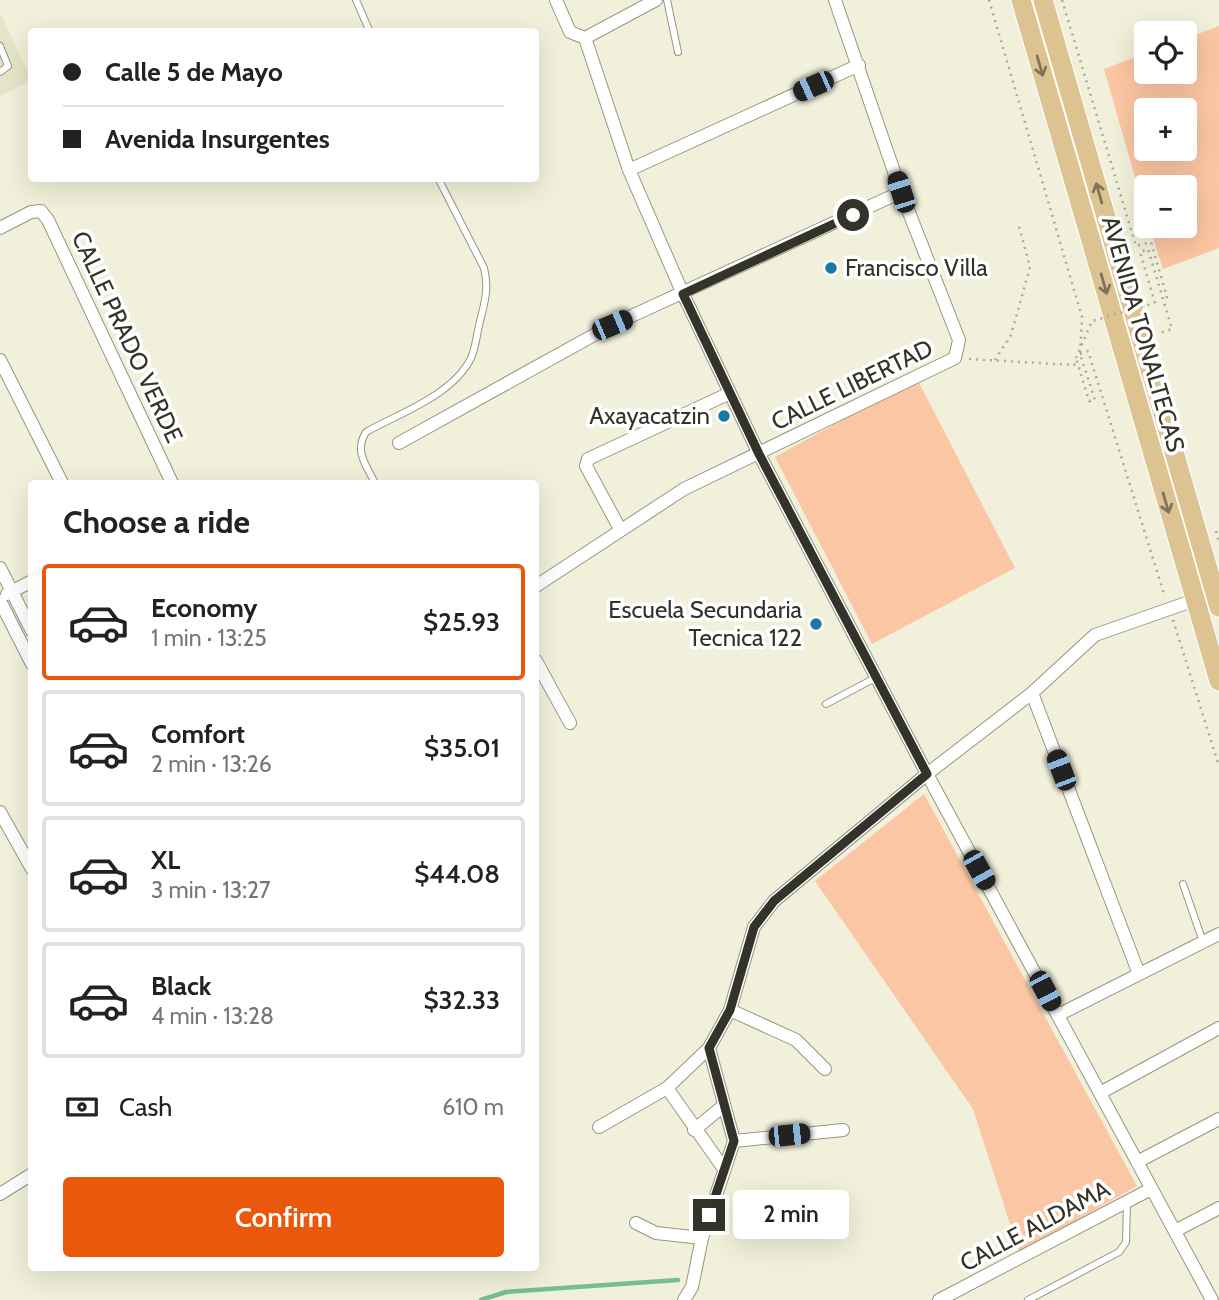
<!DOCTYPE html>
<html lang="en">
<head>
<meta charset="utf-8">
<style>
	body { margin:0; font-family:Cabin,sans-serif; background:#f2f2f2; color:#222; height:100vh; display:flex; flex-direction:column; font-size:26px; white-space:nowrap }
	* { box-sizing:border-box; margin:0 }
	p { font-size:23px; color:#767676 }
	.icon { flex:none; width:38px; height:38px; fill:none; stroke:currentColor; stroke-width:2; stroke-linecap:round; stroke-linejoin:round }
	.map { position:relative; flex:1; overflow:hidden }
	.sheet { position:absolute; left:28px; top:480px; width:511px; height:791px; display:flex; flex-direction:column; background:#fff; border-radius:7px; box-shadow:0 7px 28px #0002 }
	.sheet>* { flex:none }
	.top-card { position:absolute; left:28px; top:28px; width:511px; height:154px; border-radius:7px; box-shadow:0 7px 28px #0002; display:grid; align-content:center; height:154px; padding:0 35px; background:#fff }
	.controls { position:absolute; left:1134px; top:21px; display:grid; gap:14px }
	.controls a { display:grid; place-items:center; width:63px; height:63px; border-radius:7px; background:#fff; box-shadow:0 7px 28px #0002; font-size:35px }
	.end { position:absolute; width:32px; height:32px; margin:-16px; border:9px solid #33332a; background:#fff; box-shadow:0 0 0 4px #fff }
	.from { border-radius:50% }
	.bubble { position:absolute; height:49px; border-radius:7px; background:#fff; box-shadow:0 7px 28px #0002; font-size:23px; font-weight:600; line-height:49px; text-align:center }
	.car { position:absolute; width:21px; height:42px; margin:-21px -10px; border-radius:9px; box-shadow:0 0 5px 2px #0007; background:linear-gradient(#222 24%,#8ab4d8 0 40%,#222 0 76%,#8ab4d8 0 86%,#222 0) }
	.top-card b { display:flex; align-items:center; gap:24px; height:66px; font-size:26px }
	.top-card b+b { border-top:2px solid #e0e0e0 }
	.top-card i { width:18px; height:18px; background:#222 }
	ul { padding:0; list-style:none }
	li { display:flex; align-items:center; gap:21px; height:116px; margin:0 14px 10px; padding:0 21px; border:4px solid #e0e0e0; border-radius:7px }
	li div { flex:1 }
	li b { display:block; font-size:26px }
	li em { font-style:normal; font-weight:600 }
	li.active { border-color:#ea580c }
	li>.icon { width:63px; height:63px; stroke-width:1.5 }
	h2 { padding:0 35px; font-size:32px; line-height:84px }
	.pay { display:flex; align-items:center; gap:18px; height:77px; padding:0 35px; font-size:26px }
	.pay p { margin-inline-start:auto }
	.primary-button { display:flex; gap:14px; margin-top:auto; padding:14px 35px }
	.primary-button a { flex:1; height:80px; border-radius:7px; background:#ea580c; color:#fff; font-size:28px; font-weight:600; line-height:80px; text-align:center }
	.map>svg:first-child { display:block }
	.built { fill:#e5e5c7 }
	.green { fill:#fbc6a3; fill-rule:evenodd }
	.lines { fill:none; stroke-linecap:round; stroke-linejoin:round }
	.stream { stroke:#74bf93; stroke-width:4.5 }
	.lane-casing { stroke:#969681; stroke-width:8 }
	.street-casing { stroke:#969681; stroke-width:14 }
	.primary-casing { stroke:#fff; stroke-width:21 }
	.path { stroke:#aa9; stroke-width:2.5; stroke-dasharray:2 5; stroke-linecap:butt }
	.lane { stroke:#fff; stroke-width:6 }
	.street { stroke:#fff; stroke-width:12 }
	.primary { stroke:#ddc392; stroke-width:19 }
	.path-bridge { stroke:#aa9; stroke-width:2.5; stroke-dasharray:2 5; stroke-linecap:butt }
	.oneway { stroke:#7f7459 }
	.route { stroke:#33332a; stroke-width:9 }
	.poi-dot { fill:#187aa6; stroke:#fff; stroke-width:2.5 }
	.labels { text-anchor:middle; stroke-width:7; stroke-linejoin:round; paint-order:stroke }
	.poi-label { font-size:24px; fill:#33332a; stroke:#fff; text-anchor:end }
	.street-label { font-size:24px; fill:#33332a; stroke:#fff }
</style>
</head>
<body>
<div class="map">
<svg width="1219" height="1300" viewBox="0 0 1219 1300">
	<rect width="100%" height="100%" fill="#f1f0da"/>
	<path class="built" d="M0 13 32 80 0 96Z"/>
	<path class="green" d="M1219 26V248L1163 269 1149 226H1185V187H1146V216L1104 69 1146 53V72H1185V39ZM1146 110H1185V149H1146Z
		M917 379 1015 568 872 644 775 457Z
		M924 794 1137 1186 1019 1252 973 1109 815 881Z"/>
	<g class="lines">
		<path class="stream" d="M481 1300 506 1292 678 1280"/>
		<g class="lane-casing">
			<path id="lane" d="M356 0 370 32
				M667 0 678 52
				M0 46 8 66 0 72
				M375 483C366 465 354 451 366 432 400 413 453 395 471 358 476 347 477 333 480 321 485 302 489 287 484 268L438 178
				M826 704 877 677
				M1183 884 1203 942
				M1028 1300 1119 1252 1126 1242 1127 1202"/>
		</g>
		<g class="street-casing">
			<path id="street" d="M556 0 570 32 585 38 629 170 683 294 759 454 927 774 1212 1300
				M585 38 656 0
				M629 170 859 65
				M0 228 31 212 41 211 48 220 172 483
				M0 360 62 483
				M399 443 612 325 901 192
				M620 529 586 466 588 459 730 393
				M0 568 32 631
				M536 586 684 489 955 358 959 340 901 192 835 0
				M7 594 32 581
				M0 601 32 664
				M536 661 570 723
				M1032 693 1139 974
				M0 812 32 869
				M730 1010 796 1040 825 1069
				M1058 1015 1219 934
				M667 1088 724 1169
				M1100 1093 1219 1028
				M599 1127 667 1088 709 1048 730 1010 754 927 774 901 927 774 1032 693 1095 635 1195 600
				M694 1130 722 1107
				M734 1141 843 1130
				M1137 1162 1219 1119
				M0 1194 32 1174
				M636 1223 656 1233 702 1238
				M1175 1231 1219 1208
				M684 1300 692 1287 702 1238 734 1141 709 1048
				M939 1300 1151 1189"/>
		</g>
		<g class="primary-casing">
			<path id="primary" d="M1021 0 1219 681
				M1043 0 1219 607"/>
		</g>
		<path class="path" d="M989 0 1082 317 1080 354 1095 400 1089 401 1076 358
			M1062 0 1136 246 1151 242 1167 297 1163 299
			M1155 303 1140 252 1148 249 1172 329 1157 334
			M1080 354 1088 351 1165 597
			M969 359 1074 365 1076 362
			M995 360 1011 335 1030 267 1018 223
			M1216 531 1219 543
			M1173 620 1219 766"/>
		<use href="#lane" class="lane"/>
		<use href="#street" class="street"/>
		<use href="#primary" class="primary"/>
		<path class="path-bridge" d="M1076 358 1092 321 1155 303"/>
	</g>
	<defs><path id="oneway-shaft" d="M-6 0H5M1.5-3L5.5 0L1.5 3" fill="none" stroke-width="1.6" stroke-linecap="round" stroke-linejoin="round" transform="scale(1.75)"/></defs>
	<g class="oneway">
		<use href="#oneway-shaft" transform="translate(1040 66) rotate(74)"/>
		<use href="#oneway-shaft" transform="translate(1099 193) rotate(-106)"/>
		<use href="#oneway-shaft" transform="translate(1104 284) rotate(74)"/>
		<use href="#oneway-shaft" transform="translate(1166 503) rotate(74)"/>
	</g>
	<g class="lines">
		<path class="route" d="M709 1215 734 1141 709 1048 730 1010 754 927 774 901 927 774 759 454 683 294 853 215"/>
	</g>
	<g class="poi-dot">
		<circle cx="831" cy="268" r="7"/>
		<circle cx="724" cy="416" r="7"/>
		<circle cx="816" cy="624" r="7"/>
	</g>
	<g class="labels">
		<g class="poi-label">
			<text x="845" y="276" text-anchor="start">Francisco Villa</text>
			<text x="710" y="424">Axayacatzin</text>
			<text x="802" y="618">Escuela Secundaria<tspan x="802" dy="28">Tecnica 122</tspan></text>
		</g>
		<g class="street-label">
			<text transform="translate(1143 334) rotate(74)" y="8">AVENIDA TONALTECAS</text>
			<text transform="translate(127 337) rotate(65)" y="8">CALLE PRADO VERDE</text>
			<text transform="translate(852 385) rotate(-26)" y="8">CALLE LIBERTAD</text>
			<text transform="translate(1035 1226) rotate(-28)" y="8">CALLE ALDAMA</text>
		</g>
	</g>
</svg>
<div class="controls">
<a><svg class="icon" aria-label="locate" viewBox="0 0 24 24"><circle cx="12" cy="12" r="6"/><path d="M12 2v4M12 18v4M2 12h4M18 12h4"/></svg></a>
<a>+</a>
<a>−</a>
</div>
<i class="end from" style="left:853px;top:215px"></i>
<i class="end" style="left:709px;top:1215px"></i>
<div class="bubble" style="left:733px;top:1190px;width:116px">2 min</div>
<i class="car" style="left:813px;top:86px;rotate:246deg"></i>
<i class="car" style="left:901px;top:192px;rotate:342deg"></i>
<i class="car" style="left:612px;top:325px;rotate:67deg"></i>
<i class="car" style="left:1061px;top:770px;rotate:339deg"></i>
<i class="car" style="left:979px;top:870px;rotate:151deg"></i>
<i class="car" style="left:1045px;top:991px;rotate:152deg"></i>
<i class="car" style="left:789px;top:1135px;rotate:84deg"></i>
<div class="top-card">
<b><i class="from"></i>Calle 5 de Mayo</b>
<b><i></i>Avenida Insurgentes</b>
</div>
<section class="sheet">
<h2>Choose a ride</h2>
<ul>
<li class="active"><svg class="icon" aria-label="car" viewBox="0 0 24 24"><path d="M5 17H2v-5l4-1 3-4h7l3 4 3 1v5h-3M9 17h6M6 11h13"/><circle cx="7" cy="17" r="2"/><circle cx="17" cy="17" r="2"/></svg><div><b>Economy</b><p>1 min · 13:25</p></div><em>$25.93</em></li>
<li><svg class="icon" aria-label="car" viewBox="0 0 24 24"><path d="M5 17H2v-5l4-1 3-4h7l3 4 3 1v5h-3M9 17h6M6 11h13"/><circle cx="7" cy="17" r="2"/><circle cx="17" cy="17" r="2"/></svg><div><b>Comfort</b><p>2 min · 13:26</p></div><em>$35.01</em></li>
<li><svg class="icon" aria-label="car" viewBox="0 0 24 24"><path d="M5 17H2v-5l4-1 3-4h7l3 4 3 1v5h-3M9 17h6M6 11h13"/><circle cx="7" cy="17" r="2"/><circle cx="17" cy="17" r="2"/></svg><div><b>XL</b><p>3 min · 13:27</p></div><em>$44.08</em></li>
<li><svg class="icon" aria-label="car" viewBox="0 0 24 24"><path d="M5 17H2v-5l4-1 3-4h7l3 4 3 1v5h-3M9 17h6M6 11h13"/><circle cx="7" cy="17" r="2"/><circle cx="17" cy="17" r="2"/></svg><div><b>Black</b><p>4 min · 13:28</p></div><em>$32.33</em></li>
</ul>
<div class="pay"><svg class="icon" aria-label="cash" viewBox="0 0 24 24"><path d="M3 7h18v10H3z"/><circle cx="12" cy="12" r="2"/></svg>Cash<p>610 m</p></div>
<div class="primary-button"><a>Confirm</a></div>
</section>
</div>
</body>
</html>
